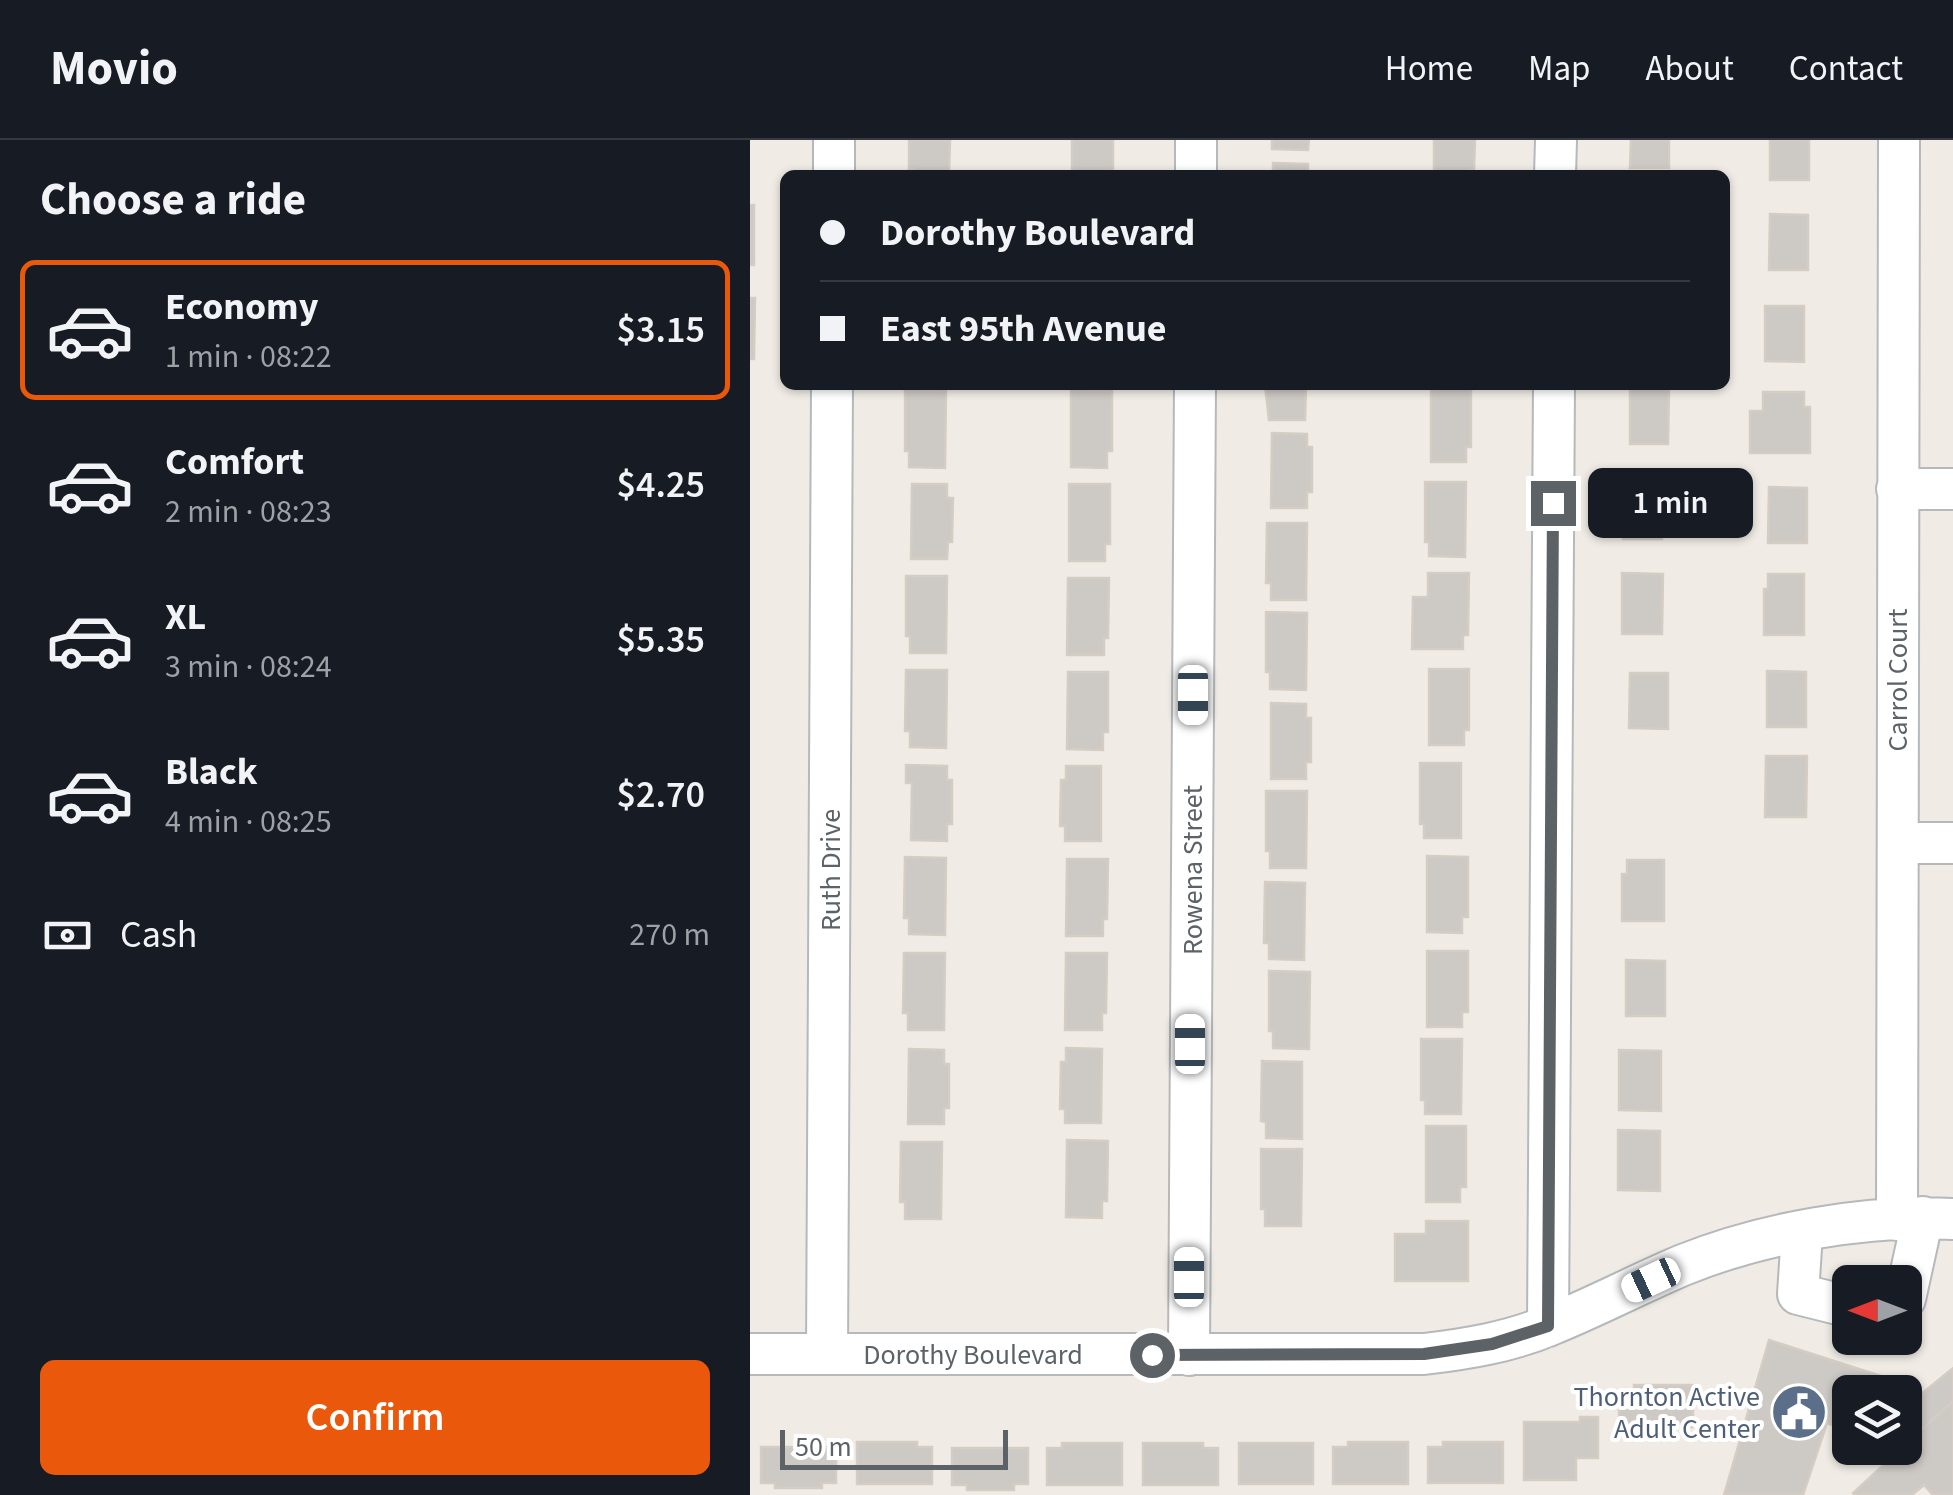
<!DOCTYPE html>
<html lang="en">
<head>
<meta charset="utf-8">
<style>
	body { margin:0; font-family:"Source Sans 3",sans-serif; background:#242831; color:#f1f3f6; height:100vh; display:flex; flex-direction:column; font-size:38px; white-space:nowrap }
	* { box-sizing:border-box; margin:0 }
	p { font-size:32px; color:#9ea1a6 }
	.icon { flex:none; width:55px; height:55px; fill:none; stroke:currentColor; stroke-width:2; stroke-linecap:round; stroke-linejoin:round }
	.map { position:relative; flex:1; overflow:hidden }
	.drawer { display:flex; flex-direction:column; background:#171b24; width:750px }
	.drawer>* { flex:none }
	.hud { position:absolute; left:30px; top:30px; width:950px; height:220px; border-radius:15px; box-shadow:0 2px 8px #0004; display:grid; align-content:center; height:220px; padding:0 40px; background:#171b24 }
	.needle { width:65px; rotate:270deg }
	.controls { position:absolute; left:1082px; top:1125px; display:grid; gap:20px }
	.controls a { display:grid; place-items:center; width:90px; height:90px; border-radius:15px; background:#171b24; box-shadow:0 2px 8px #0004; font-size:50px }
	.scale { position:absolute; left:30px; bottom:25px; width:228px; box-sizing:border-box; padding-left:10px; border:5px solid #5d6266; border-top:0; font-size:28px; line-height:35px; white-space:nowrap; color:#5d6266; -webkit-text-stroke:8px #fff; paint-order:stroke }
	.end { position:absolute; width:45px; height:45px; margin:-22px; border:12px solid #5d6266; background:#fff; box-shadow:0 0 0 5px #fff }
	.from { border-radius:50% }
	.bubble { position:absolute; height:70px; border-radius:15px; background:#171b24; box-shadow:0 2px 8px #0004; font-size:32px; font-weight:600; line-height:70px; text-align:center }
	.car { position:absolute; width:30px; height:60px; margin:-30px -15px; border-radius:12px; box-shadow:0 0 8px 2px #0007; background:linear-gradient(#fff 24%,#345 0 40%,#fff 0 76%,#345 0 86%,#fff 0) }
	.hud b { display:flex; align-items:center; gap:35px; height:95px; font-size:38px }
	.hud b+b { border-top:2px solid #363941 }
	.hud i { width:25px; height:25px; background:#f1f3f6 }
	ul { padding:0; list-style:none }
	li { display:flex; align-items:center; gap:30px; height:140px; margin:0 20px 15px; padding:0 20px; border:5px solid transparent; border-radius:15px }
	li div { flex:1 }
	li b { display:block; font-size:38px }
	li em { font-style:normal; font-weight:600 }
	li.current { border-color:#ea580c }
	li>.icon { width:90px; height:90px; stroke-width:1.5 }
	h2 { padding:0 40px; font-size:45px; line-height:120px }
	.pay { display:flex; align-items:center; gap:25px; height:110px; padding:0 40px; font-size:38px }
	.pay p { margin-inline-start:auto }
	.primary-button { display:flex; gap:20px; margin-top:auto; padding:20px 40px }
	.primary-button a { flex:1; height:115px; border-radius:15px; background:#ea580c; color:#fff; font-size:40px; font-weight:600; line-height:115px; text-align:center }
	header { display:flex; align-items:center; gap:60px; box-sizing:border-box; height:140px; padding:0 50px; background:#171b24; border-bottom:2px solid #363941 }
	header strong { font-size:48px }
	nav { display:flex; gap:55px; margin-inline-start:auto; font-size:35px }
	main { display:flex; flex:1; min-height:0 }
	.map>svg:first-child { display:block }
	.building { fill:#cdc9c4; stroke:#d5cdc3; stroke-width:2.5 }
	.lines { fill:none; stroke-linecap:round; stroke-linejoin:round }
	.minor-casing { stroke:#b5b9bc; stroke-width:44 }
	.minor { stroke:#fff; stroke-width:40 }
	.route { stroke:#5d6266; stroke-width:12 }
	.labels { text-anchor:middle; stroke-width:8; stroke-linejoin:round; paint-order:stroke }
	.street-label { font-size:28px; fill:#5d6266; stroke:#fff }
	.service-label { font-size:28px; fill:#4e5e75; stroke:#fff; text-anchor:end }
</style>
</head>
<body>
<header>
<strong>Movio</strong>
<nav><a>Home</a><a>Map</a><a>About</a><a>Contact</a></nav>
</header>
<main>
<section class="drawer">
<h2>Choose a ride</h2>
<ul>
<li class="current"><svg class="icon" aria-label="car" viewBox="0 0 24 24"><path d="M5 17H2v-5l4-1 3-4h7l3 4 3 1v5h-3M9 17h6M6 11h13"/><circle cx="7" cy="17" r="2"/><circle cx="17" cy="17" r="2"/></svg><div><b>Economy</b><p>1 min · 08:22</p></div><em>$3.15</em></li>
<li><svg class="icon" aria-label="car" viewBox="0 0 24 24"><path d="M5 17H2v-5l4-1 3-4h7l3 4 3 1v5h-3M9 17h6M6 11h13"/><circle cx="7" cy="17" r="2"/><circle cx="17" cy="17" r="2"/></svg><div><b>Comfort</b><p>2 min · 08:23</p></div><em>$4.25</em></li>
<li><svg class="icon" aria-label="car" viewBox="0 0 24 24"><path d="M5 17H2v-5l4-1 3-4h7l3 4 3 1v5h-3M9 17h6M6 11h13"/><circle cx="7" cy="17" r="2"/><circle cx="17" cy="17" r="2"/></svg><div><b>XL</b><p>3 min · 08:24</p></div><em>$5.35</em></li>
<li><svg class="icon" aria-label="car" viewBox="0 0 24 24"><path d="M5 17H2v-5l4-1 3-4h7l3 4 3 1v5h-3M9 17h6M6 11h13"/><circle cx="7" cy="17" r="2"/><circle cx="17" cy="17" r="2"/></svg><div><b>Black</b><p>4 min · 08:25</p></div><em>$2.70</em></li>
</ul>
<div class="pay"><svg class="icon" aria-label="cash" viewBox="0 0 24 24"><path d="M3 7h18v10H3z"/><circle cx="12" cy="12" r="2"/></svg>Cash<p>270 m</p></div>
<div class="primary-button"><a>Confirm</a></div>
</section>
<div class="map">
<svg width="1203" height="1355" viewBox="0 0 1203 1355">
	<rect width="100%" height="100%" fill="#f0ece5"/>
	<path class="building" d="M159 0H200L199 35H163V29H159Z
		M322 0H363V31H358V35H322Z
		M522 0H559L558 10 522 9Z
		M684 0H725L724 30H719V35H684Z
		M881 0H919V28H880Z
		M1020 0H1059V40H1020Z
		M523 23 558 24V35H523Z
		M0 65H4V125H0Z
		M1020 74 1058 75V130H1019Z
		M0 158H5L4 219H0Z
		M1015 166H1054V222L1015 221Z
		M515 245H556L555 280H519Z
		M681 246H721V307H716V322H681Z
		M880 249H919L918 304H880Z
		M155 250 196 251 195 328 159 327V311H155Z
		M321 250 362 251V311H357V328L321 327Z
		M1013 252H1054V267H1060V313H1000V271H1013Z
		M522 293 557 294V307H562V352H557V368H521Z
		M873 339 913 340 912 399H873Z
		M675 342H716L715 417 679 416V402H675Z
		M162 344H197V358H203L202 402H198L197 419H161Z
		M319 344H360V404H355V421H319Z
		M1019 347 1057 348V403H1018Z
		M517 383H557L556 460H521V443H516Z
		M678 433H719L718 495H713V509H662L663 457H678Z
		M872 433 913 434 912 494H872Z
		M1018 434H1054V495H1014V449H1018Z
		M156 436H197L196 513H160V496H156Z
		M318 438H359L358 498H354V515H317Z
		M516 472 557 473 556 550 520 549V532H516Z
		M679 529H719V590H714V605H679Z
		M156 530H197L196 608 160 607V591H155Z
		M1017 531 1056 532V587H1017Z
		M318 532H358V592H353V610L317 609Z
		M880 533H918V589L879 588Z
		M521 563 556 564V578H561V622H556V639H521Z
		M1016 616H1057L1056 677H1015Z
		M670 623H711V698H674V684H670Z
		M156 625 197 626V640H202V684H197V701L161 700 162 643H156Z
		M316 626H351V701H315V686H310L311 640H316Z
		M516 651H557L556 728H520V711H516Z
		M677 716 718 717V777H712V793L677 792Z
		M155 717 196 718 195 795 159 794V778H154Z
		M317 719H358L357 779H353V796H316Z
		M877 720H914V781H872V734H877Z
		M515 742 555 743 554 820 519 819V803H514Z
		M677 811H718V872H712V887H677Z
		M154 813H195L194 890H158V873H153Z
		M316 813H357L356 873H352V890H315Z
		M876 820 915 821V876H876Z
		M519 831 560 832 559 909 523 908V891H519Z
		M671 899H712L711 974H675V960H671Z
		M316 908 352 909 351 983H315V969H310L311 922H316Z
		M159 909 194 910V924H199V968H194V984H158Z
		M869 910 911 911V971L869 970Z
		M512 921 552 922V999L516 998V982L511 981Z
		M676 986H716V1047H710V1062H676Z
		M868 990 910 991V1051L868 1050Z
		M317 1000 358 1001 357 1061H352V1078L316 1077Z
		M151 1002H192L191 1079H155V1062H150Z
		M511 1009H552L551 1086H515V1069H511Z
		M676 1081H718V1141H645V1094H676Z
		M1019 1200 1156 1244 1170 1255 1203 1228V1261L1155 1305V1252H1100V1291L1077 1283 1053 1355H974Z
		M884 1245H943V1287H869V1250H884Z
		M1203 1261V1355H1183L1174 1345 1162 1355H1105L1103 1353Z
		M830 1277H848V1318H826V1340H774V1282H830Z
		M107 1302H167V1307H182V1344H107Z
		M598 1302H658V1344H583V1307H598Z
		M693 1302H753V1343H678V1307H693Z
		M312 1303H372V1345H297V1308H312Z
		M393 1303H453V1308H468V1345H393Z
		M489 1303H563V1344H489Z
		M11 1307H86V1343H72V1348H25V1343H11Z
		M202 1308H278V1344H264V1350H217V1345H202Z"/>
	<g class="lines">
		<g class="minor-casing">
			<path id="minor" d="M84 35V0
				M446 35V0
				M805 35 806 0
				M1147 349H1203
				M1148 703H1203
				M1147 1080 1149 0
				M1052 1093 1048 1154 1100 1167
				M1155 1159 1173 1077
				M798 1186 804 245
				M0 1214H674C717 1209 760 1202 800 1185 845 1167 888 1144 933 1125 1012 1093 1118 1074 1203 1079
				M77 1214 82 245
				M439 1215 445 245"/>
		</g>
		<use href="#minor" class="minor"/>
	</g>
	<g class="lines">
		<path class="route" d="M402 1215 674 1214 742 1204 798 1186 803 363"/>
	</g>
	<defs>
		<g id="civic-disc" transform="scale(2.875)"><circle r="9.5" fill="#5c6f8a" stroke="#fff"/><path d="M-.6-6.5H3V-4.5H.6V-3L4-1V1h2V6H-6V1h2V-1L-.6-3ZM-1.2 2.5V6h2.4V2.5Z" fill="#fff"/></g>
	</defs>
	<g fill-rule="evenodd">
		<use href="#civic-disc" x="1049" y="1272"/>
	</g>
	<g class="labels">
		<g class="street-label">
			<text transform="translate(1147 540) rotate(-90)" y="10">Carrol Court</text>
			<text transform="translate(80 730) rotate(-90)" y="10">Ruth Drive</text>
			<text transform="translate(442 730) rotate(-90)" y="10">Rowena Street</text>
			<text x="223" y="1224">Dorothy Boulevard</text>
		</g>
		<g class="service-label">
			<text x="1010" y="1266">Thornton Active<tspan x="1010" dy="32">Adult Center</tspan></text>
		</g>
	</g>
</svg>
<div class="controls">
<a><svg class="needle" viewBox="-14 -14 28 28"><path d="M0-13l5 13h-10z" fill="#e53935"/><path d="M0 13l5-13h-10z" fill="#9ea1a6"/></svg></a>
<a><svg class="icon" aria-label="layers" viewBox="0 0 24 24"><path d="M12 4l9 5-9 5-9-5zM3 14l9 5 9-5"/></svg></a>
</div>
<div class="scale">50 m</div>
<i class="end from" style="left:402px;top:1215px"></i>
<i class="end" style="left:803px;top:363px"></i>
<div class="bubble" style="left:838px;top:328px;width:165px">1 min</div>
<i class="car" style="left:443px;top:555px;rotate:180deg"></i>
<i class="car" style="left:440px;top:904px;rotate:0deg"></i>
<i class="car" style="left:439px;top:1137px;rotate:0deg"></i>
<i class="car" style="left:901px;top:1140px;rotate:245deg"></i>
<div class="hud">
<b><i class="from"></i>Dorothy Boulevard</b>
<b><i></i>East 95th Avenue</b>
</div>
</div>
</main>
</body>
</html>
